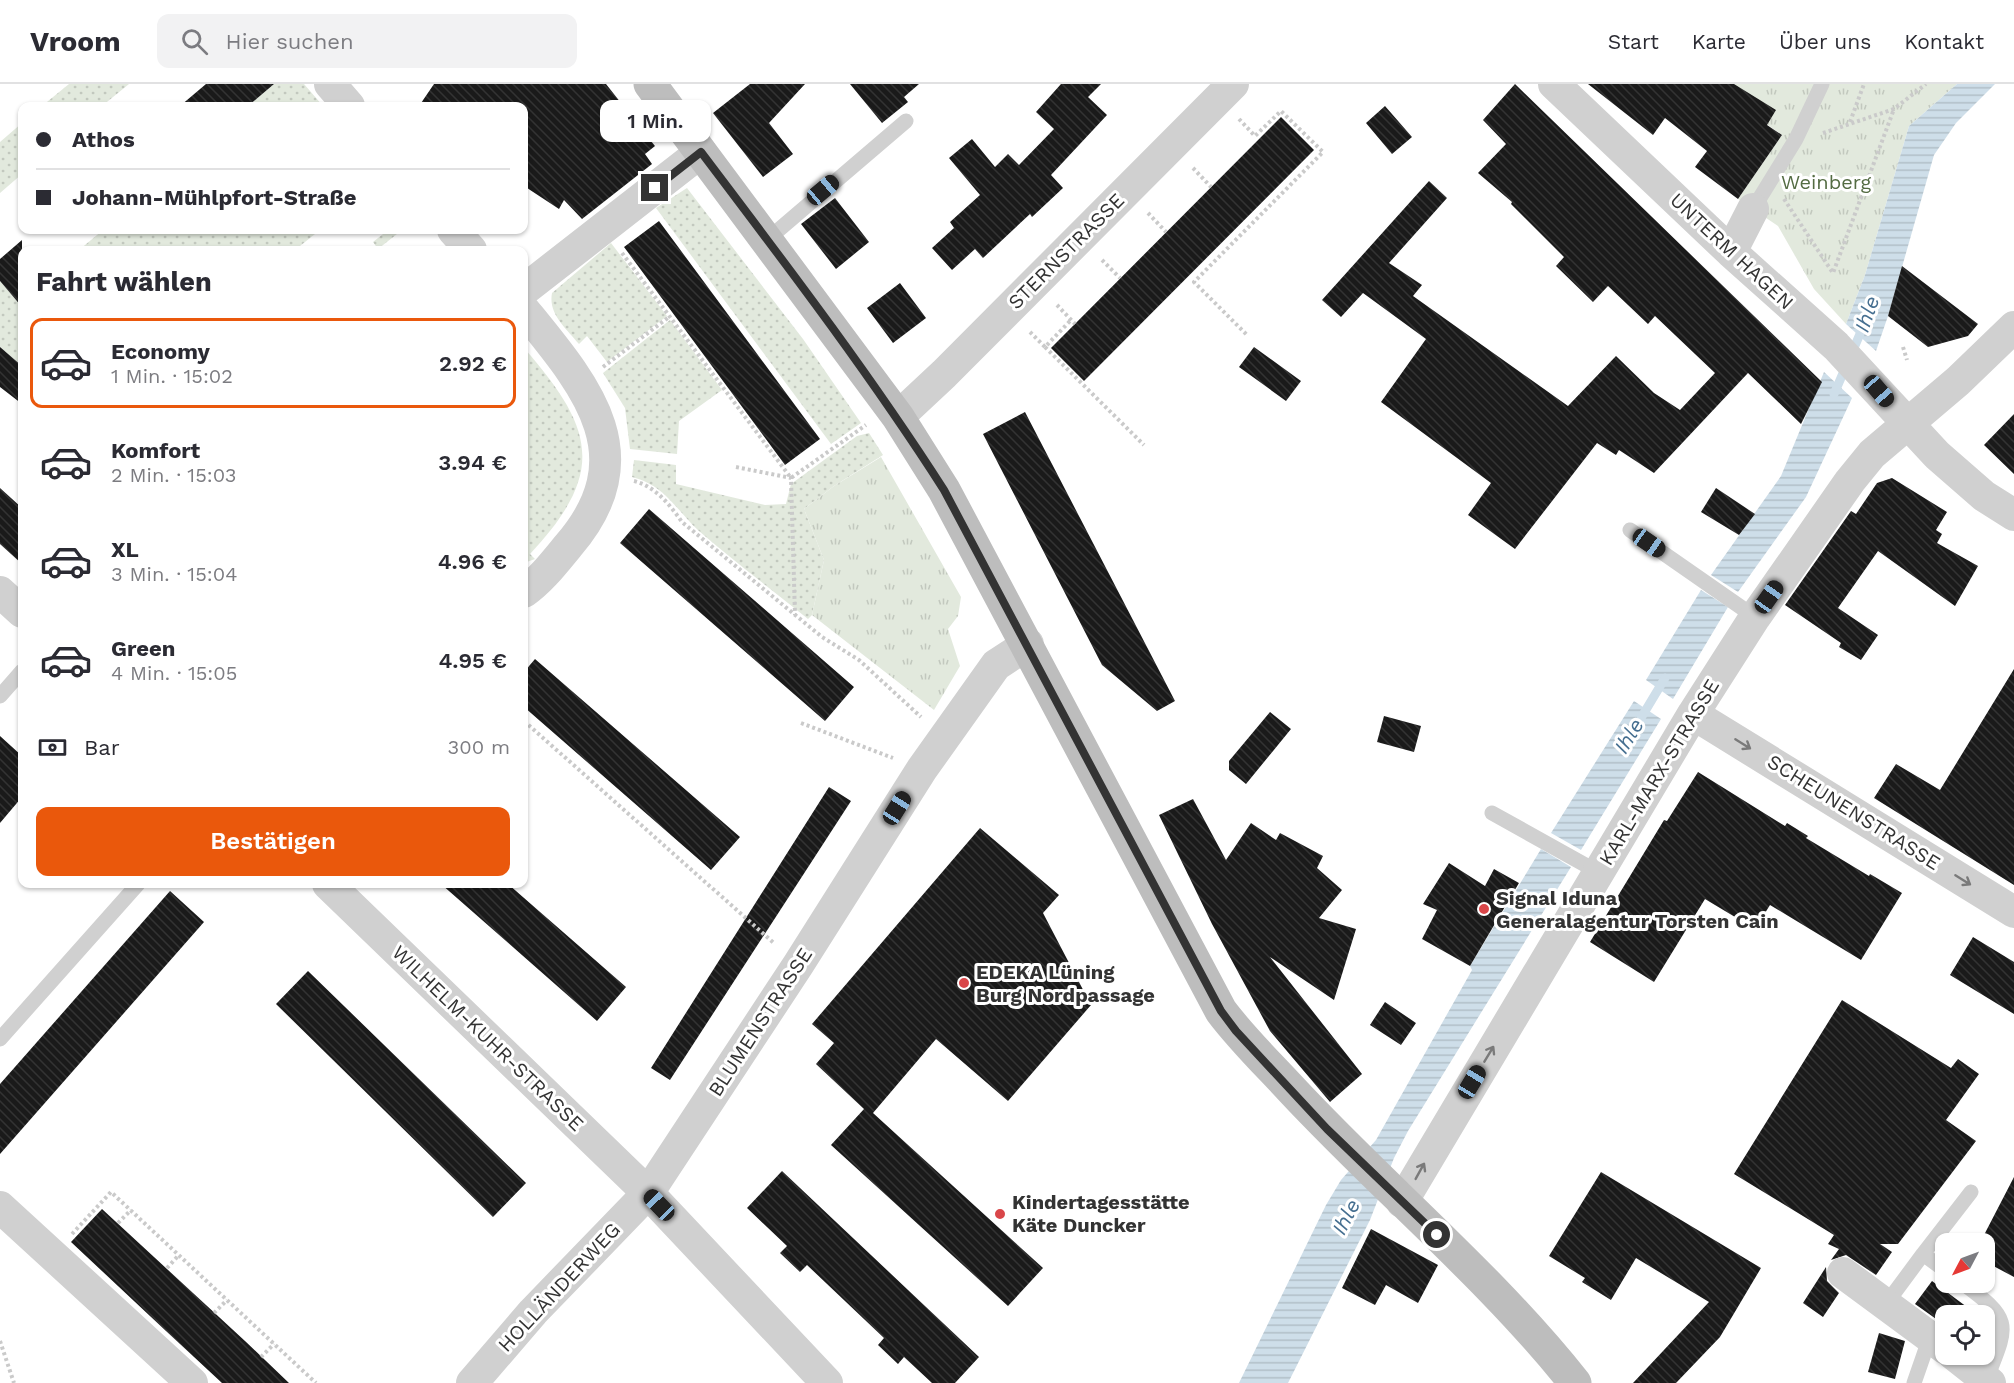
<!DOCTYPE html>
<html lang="de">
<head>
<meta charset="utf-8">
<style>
	body { margin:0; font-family:"Work Sans",sans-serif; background:#f2f2f3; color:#2b2b33; height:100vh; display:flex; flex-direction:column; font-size:22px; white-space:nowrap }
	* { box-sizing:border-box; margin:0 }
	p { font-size:20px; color:#7c7c81 }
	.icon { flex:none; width:33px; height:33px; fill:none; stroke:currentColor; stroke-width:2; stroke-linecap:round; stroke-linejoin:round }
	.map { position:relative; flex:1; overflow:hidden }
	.side { position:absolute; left:18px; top:162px; width:510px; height:642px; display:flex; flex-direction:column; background:#fff; border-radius:12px; box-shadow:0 2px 4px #0004 }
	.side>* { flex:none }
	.guide { position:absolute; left:18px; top:18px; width:510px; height:132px; border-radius:12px; box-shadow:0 2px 4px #0004; display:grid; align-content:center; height:132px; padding:0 18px; background:#fff }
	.needle { width:39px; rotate:229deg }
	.controls { position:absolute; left:1935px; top:1149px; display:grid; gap:12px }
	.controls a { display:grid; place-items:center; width:60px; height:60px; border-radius:12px; background:#fff; box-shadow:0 2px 4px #0004; font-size:30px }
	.end { position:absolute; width:27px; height:27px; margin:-14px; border:8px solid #333; background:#fff; box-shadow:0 0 0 3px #fff }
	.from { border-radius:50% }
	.bubble { position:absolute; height:42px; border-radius:12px; background:#fff; box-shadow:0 2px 4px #0004; font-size:20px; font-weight:600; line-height:42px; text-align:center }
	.car { position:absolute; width:18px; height:36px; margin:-18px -9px; border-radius:8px; box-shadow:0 0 4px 2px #0007; background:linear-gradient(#222 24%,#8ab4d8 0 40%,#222 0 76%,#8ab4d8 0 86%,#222 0) }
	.guide b { display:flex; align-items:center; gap:21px; height:57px; font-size:22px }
	.guide b+b { border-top:2px solid #e1e1e2 }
	.guide i { width:15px; height:15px; background:#2b2b33 }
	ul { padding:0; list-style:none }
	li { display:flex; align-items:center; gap:18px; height:90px; margin:0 12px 9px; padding:0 6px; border:3px solid transparent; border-radius:12px }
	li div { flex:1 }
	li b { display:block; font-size:22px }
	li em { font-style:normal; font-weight:600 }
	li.selected { border-color:#ea580c }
	li>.icon { width:54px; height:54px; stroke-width:1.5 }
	h2 { padding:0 18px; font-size:27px; line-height:72px }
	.pay { display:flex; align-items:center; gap:15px; height:66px; padding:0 18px; font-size:22px }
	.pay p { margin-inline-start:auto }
	.action { display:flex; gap:12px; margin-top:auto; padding:12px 18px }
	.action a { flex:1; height:69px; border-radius:12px; background:#ea580c; color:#fff; font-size:24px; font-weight:600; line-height:69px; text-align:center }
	header { display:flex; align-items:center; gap:36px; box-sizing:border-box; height:84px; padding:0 30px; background:#fff; border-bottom:2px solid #e1e1e2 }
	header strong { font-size:28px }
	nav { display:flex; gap:33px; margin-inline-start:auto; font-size:21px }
	.search { width:420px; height:54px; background:#f2f2f3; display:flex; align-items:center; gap:15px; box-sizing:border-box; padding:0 21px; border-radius:12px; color:#7c7c81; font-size:22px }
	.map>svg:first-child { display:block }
	.grass { fill:url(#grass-dots) }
	.park { fill:url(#park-tufts) }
	.water { fill:url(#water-rules) }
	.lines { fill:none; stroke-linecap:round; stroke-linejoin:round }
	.stream { stroke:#cedee9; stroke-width:9 }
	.building { fill:url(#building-back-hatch) }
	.path { stroke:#cacaca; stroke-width:4; stroke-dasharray:3 3; stroke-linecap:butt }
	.lane { stroke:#d0d0d0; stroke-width:15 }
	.street { stroke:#d0d0d0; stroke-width:32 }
	.secondary { stroke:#bdbdbd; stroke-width:33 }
	.oneway { stroke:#7a7a7a }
	.route { stroke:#333; stroke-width:8 }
	.poi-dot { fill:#d94649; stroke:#fff; stroke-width:2 }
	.labels { text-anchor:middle; stroke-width:6; stroke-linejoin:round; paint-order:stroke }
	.park-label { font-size:20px; fill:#546c43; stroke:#fff }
	.street-label { font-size:20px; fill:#333; stroke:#fff }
	.poi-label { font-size:20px; font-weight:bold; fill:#333; stroke:#fff; text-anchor:start }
	.water-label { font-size:21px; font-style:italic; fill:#466f90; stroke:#fff }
</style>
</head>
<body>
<header>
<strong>Vroom</strong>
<div class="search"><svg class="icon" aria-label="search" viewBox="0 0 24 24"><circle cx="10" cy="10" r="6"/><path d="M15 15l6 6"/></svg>Hier suchen</div>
<nav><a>Start</a><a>Karte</a><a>Über uns</a><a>Kontakt</a></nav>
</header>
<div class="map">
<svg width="2014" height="1299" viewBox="0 0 2014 1299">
	<defs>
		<pattern id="grass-dots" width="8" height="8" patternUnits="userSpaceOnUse" patternTransform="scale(1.5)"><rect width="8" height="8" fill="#e2e9dd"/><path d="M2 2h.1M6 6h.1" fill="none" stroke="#c2c8be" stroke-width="1.8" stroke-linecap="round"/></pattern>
		<pattern id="park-tufts" width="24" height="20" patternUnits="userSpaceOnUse" patternTransform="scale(1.5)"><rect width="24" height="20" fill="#e2e9dd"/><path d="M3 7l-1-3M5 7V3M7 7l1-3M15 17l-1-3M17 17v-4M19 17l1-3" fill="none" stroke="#c2c8be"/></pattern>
		<pattern id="water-rules" width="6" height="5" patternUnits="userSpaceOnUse" patternTransform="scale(1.5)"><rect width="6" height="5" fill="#cedee9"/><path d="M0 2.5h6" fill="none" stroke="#b1bfc8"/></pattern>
		<pattern id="building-back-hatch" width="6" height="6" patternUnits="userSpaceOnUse" patternTransform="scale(1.5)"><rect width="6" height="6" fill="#1a1a1a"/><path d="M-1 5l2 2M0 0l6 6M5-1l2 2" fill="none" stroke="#333"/></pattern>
	</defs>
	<rect width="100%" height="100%" fill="#fff"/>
	<path class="grass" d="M69 0H129L102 22H42Z
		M274 0H304L323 22H248Z
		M22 39V90L0 109V58Z
		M687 104 803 255 861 339 831 360 656 124Z
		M103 146H320L295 166H79Z
		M388 146H402L378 165 373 158Z
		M611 159 667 232 607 278 587 252 579 260C566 244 548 230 552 209Z
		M0 197 18 218 22 214V282L0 263Z
		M670 236 722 306 679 337 677 370 630 365 625 324 603 289Z
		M524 264C594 344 607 388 530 470L535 475 524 479Z
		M869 349 883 371 834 402 804 425 824 476 812 531 808 535C772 506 734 477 699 447 675 425 666 402 632 393L634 376 676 381V400L765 421 786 420 791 400 857 352Z"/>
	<path class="park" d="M1730 0H1957L1909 42 1865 191 1846 240 1814 205 1778 142 1738 115 1782 51 1735 18Z
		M881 373 961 513 958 532 948 545 960 582 934 626 812 531 824 476 804 425 834 402Z"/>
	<path class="water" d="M1957 0H1995L1956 39 1934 71 1888 232 1876 267 1846 240 1865 191 1909 42Z
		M1824 288 1852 314 1806 413 1738 508 1711 491 1781 392Z
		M1701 506 1728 523 1673 615 1646 596Z
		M1634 617 1661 635 1581 766 1551 749Z
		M1541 765 1571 783 1408 1047 1394 1074 1370 1136 1288 1299H1239L1326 1121 1341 1096 1376 1056 1472 886 1470 882Z"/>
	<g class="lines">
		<path class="stream" d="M1834 310 1863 243
			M1641 634 1665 594"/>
	</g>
	<path class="building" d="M206 0H274L248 22H180Z
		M434 0H606L655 62 645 70 652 80 582 135 564 116 559 125 524 102V22H419Z
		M750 0H805L769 39 793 70 763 93 713 29Z
		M850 0H919L904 13 908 18 882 39Z
		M1061 0H1101L1088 13 1107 31 1051 91 1063 104 1032 133 1030 130 983 174 975 165 952 186 932 164 954 144 950 138 980 111 949 74 972 55 995 83 1008 70 1019 81 1054 45 1036 28Z
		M1515 0 1822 298 1801 340 1748 289 1654 389 1619 366 1616 371 1597 359 1515 465 1468 431 1491 399 1381 318 1426 255 1363 209 1341 233 1322 216 1429 97 1447 114 1389 179 1422 201 1413 212 1568 322 1616 272 1654 309 1680 326 1715 289 1655 232 1648 240 1608 202 1593 218 1556 182 1564 173 1511 120 1512 118 1478 89 1506 60 1483 36Z
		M1588 0H1734L1776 26 1767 41 1782 51 1738 115 1695 83 1707 67 1665 34 1653 51Z
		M1385 22 1412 53 1392 70 1366 39Z
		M1281 33 1314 66 1084 297 1051 264Z
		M835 114 869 158 836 185 801 140Z
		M659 137 820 355 785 381 624 163Z
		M22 156V223L0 197V175Z
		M1902 182 1978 240 1968 252 1928 263 1888 232Z
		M900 199 926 234 893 259 867 224Z
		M0 263 22 282V320L0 303Z
		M1254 263 1301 297 1286 317 1239 283Z
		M1025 328 1175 617 1157 627 1102 581 983 350Z
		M2014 330V390L1984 361Z
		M1892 394 1947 428 1936 446 1942 450 1937 459 1978 482 1955 522 1878 467 1838 524 1878 551 1861 576 1839 563 1841 559 1785 521 1851 427 1856 430 1877 399Z
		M0 404 22 424V480L0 460Z
		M1716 404 1755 430 1739 451 1701 428Z
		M649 425 854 603 825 637 620 459Z
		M535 575 740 753 711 786 524 623V588Z
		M2014 585V801L1874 714 1896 680 1940 706Z
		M1270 628 1291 645 1246 700 1229 686V677Z
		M1384 632 1421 642 1414 668 1377 658Z
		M0 652 22 672V713L0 739Z
		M1698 688 1785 742 1787 739 1808 752 1806 754 1869 792 1870 790 1902 809 1861 876 1770 821 1755 845 1705 815 1654 898 1590 858 1664 736 1667 737Z
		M829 703 851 717 670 996 651 984Z
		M1193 715 1226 776 1251 739 1276 756 1280 749 1323 772 1317 784 1342 806 1319 834 1356 845 1334 916 1270 873 1362 990 1330 1018 1270 947 1212 840 1159 731Z
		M980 744 1059 811 1043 829 1091 921 1008 1017 936 955 873 1029 1043 1184 1008 1222 831 1061 864 1025 816 980 834 959 812 940Z
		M1449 779 1485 802 1494 785 1519 799 1470 882 1422 855 1437 826 1423 820Z
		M441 800H508L626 903 597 937Z
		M170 807 204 838 0 1070V1000Z
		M1973 853 2014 878V930L1950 891Z
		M308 887 526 1099 493 1133 276 920Z
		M1842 916 1951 984 1958 975 1979 990 1946 1036 1976 1057 1898 1160H1880L1892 1168 1876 1191 1846 1171 1831 1176 1839 1165 1828 1160 1834 1151 1734 1090Z
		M1385 918 1416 939 1401 961 1370 941Z
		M782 1087 979 1273 955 1299H932L904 1273 898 1280 878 1261 884 1254 807 1181 800 1188 780 1169 787 1162 747 1124Z
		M1601 1088 1761 1184 1720 1253 1676 1299H1633L1709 1218 1636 1174 1611 1216 1582 1198 1585 1194 1549 1172Z
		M2014 1093V1193L1984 1177V1151Z
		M102 1125 245 1257 289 1299H222L166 1247 71 1158Z
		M1371 1145 1438 1181 1418 1219 1386 1201 1375 1221 1342 1204Z
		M1826 1183 1827 1197 1839 1209 1823 1233 1803 1219Z
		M1932 1197 1979 1232H1946V1242L1915 1220Z
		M1879 1249 1905 1257 1895 1295 1868 1288Z"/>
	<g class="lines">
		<path class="path" d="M1239 35 1255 52 1281 27 1323 68 1194 198 1248 252
			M1850 38 1864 0
			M1823 49 1894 25 1926 0
			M1193 84 1211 103
			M1784 115 1833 189 1894 25
			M1148 129 1166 148
			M622 169 791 394 866 341
			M1102 176 1120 194
			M1057 221 1075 240
			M1030 248 1045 263 1071 236
			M1045 263 1144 361
			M1903 263 1907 276
			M603 283 669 233
			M736 383 791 394 795 531
			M634 397C655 402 670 421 682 438L822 553 859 576 921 633
			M524 637 775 860
			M801 639 893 674
			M118 1139 131 1126
			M72 1150 111 1108 316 1299
			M167 1184 179 1171
			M214 1229 227 1216
			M0 1257 14 1299
			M261 1273 274 1260"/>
		<path class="lane" d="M1753 125 1796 55 1822 0
			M768 155 906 37
			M1630 446 1755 533
			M0 612 22 587
			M1492 729 1598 788
			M0 955 138 800
			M1923 1170 1971 1108
			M1961 1198C2013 1236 2009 1239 1986 1296
			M1886 1220 1923 1170 1946 1187
			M1914 1299 1930 1253"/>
		<path class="street" d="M330 0 349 22
			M1554 0 1731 168 1836 262 1937 371 1984 412 2014 431
			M453 146 471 166
			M1731 168 1753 125
			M524 206 701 68
			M524 226C585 301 647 371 568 462 554 479 541 496 524 508
			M898 333 944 290 1233 0
			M0 508 22 528
			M1693 630 2014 828
			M328 800 648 1109 827 1299
			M1402 1118 1693 630 1755 533 1850 397 1872 370 1958 297 2014 243
			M0 1123 192 1299
			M1843 1189 1946 1265
			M1953 1270 1990 1299
			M472 1299 533 1228 648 1109 798 881 922 685 996 581 1028 560"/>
		<path class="secondary" d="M650 0 898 333 944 406 1221 927C1242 955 1267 979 1291 1005 1384 1105 1490 1192 1575 1299"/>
	</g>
	<defs><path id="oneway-shaft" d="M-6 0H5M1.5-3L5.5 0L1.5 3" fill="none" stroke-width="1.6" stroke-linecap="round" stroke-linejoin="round" transform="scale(1.5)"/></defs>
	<g class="oneway">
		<use href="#oneway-shaft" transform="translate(1743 660) rotate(32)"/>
		<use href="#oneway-shaft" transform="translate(1963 796) rotate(32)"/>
		<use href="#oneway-shaft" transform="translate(1489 970) rotate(-59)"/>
		<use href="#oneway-shaft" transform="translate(1420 1087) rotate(-61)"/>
	</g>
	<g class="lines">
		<path class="route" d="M655 104 701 68C785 179 869 289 944 406L1221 927 1236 947 1327 1045 1437 1151"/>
	</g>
	<g class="poi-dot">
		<circle cx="1484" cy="825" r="6"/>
		<circle cx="964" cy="899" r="6"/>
		<circle cx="1000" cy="1130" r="6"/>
	</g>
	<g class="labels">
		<g class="park-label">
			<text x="1826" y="105">Weinberg</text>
		</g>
		<g class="street-label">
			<text transform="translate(1066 167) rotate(-45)" y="7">STERNSTRASSE</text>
			<text transform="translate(1732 167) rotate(43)" y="7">UNTERM HAGEN</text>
			<text transform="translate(1659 688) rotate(-59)" y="7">KARL-MARX-STRASSE</text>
			<text transform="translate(1854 728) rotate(32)" y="7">SCHEUNENSTRASSE</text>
			<text transform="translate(760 938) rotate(-57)" y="7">BLUMENSTRASSE</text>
			<text transform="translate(488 954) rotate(44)" y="7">WILHELM-KUHR-STRASSE</text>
			<text transform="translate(559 1203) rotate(-47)" y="7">HOLLÄNDERWEG</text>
		</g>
		<g class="poi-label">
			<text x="1496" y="821">Signal Iduna<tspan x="1496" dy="23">Generalagentur Torsten Cain</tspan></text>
			<text x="976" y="895">EDEKA Lüning<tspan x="976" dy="23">Burg Nordpassage</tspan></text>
			<text x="1012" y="1125">Kindertagesstätte<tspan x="1012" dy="23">Käte Duncker</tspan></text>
		</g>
		<g class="water-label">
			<text transform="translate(1867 230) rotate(-71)" y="7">Ihle</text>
			<text transform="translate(1629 652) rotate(-59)" y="7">Ihle</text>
			<text transform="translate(1346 1133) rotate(-63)" y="7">Ihle</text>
		</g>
	</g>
</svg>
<div class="controls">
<a><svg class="needle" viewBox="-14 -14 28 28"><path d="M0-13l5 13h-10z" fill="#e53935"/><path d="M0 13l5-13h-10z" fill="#7c7c81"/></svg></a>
<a><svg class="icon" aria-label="locate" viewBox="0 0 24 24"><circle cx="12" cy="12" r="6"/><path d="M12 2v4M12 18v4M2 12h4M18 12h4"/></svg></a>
</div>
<i class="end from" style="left:1437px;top:1151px"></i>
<i class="end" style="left:655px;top:104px"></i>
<div class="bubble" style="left:600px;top:16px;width:111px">1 Min.</div>
<i class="car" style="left:823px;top:106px;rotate:50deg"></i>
<i class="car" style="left:1879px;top:307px;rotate:139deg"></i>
<i class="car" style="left:1649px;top:459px;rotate:125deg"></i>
<i class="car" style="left:1769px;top:513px;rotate:35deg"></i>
<i class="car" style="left:897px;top:724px;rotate:32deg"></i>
<i class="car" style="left:1472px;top:998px;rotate:31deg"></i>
<i class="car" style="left:659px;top:1121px;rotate:316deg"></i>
<div class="guide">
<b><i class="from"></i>Athos</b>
<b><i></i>Johann-Mühlpfort-Straße</b>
</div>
<section class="side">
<h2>Fahrt wählen</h2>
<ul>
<li class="selected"><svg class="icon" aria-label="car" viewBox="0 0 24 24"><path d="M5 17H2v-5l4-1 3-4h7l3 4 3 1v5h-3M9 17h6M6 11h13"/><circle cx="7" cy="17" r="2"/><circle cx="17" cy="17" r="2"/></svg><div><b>Economy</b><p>1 Min. · 15:02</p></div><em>2.92 €</em></li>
<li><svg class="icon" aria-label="car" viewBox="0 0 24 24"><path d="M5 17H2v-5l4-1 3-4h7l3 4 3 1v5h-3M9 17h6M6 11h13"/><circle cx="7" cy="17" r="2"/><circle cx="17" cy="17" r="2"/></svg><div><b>Komfort</b><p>2 Min. · 15:03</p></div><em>3.94 €</em></li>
<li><svg class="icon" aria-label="car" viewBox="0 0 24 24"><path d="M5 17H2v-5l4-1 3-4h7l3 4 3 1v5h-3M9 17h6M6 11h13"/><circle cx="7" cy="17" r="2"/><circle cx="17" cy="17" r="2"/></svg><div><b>XL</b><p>3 Min. · 15:04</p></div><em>4.96 €</em></li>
<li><svg class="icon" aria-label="car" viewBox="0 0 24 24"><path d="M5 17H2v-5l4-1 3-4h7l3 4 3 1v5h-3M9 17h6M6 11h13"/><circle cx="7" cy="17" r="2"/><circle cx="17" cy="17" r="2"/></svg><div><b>Green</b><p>4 Min. · 15:05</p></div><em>4.95 €</em></li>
</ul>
<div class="pay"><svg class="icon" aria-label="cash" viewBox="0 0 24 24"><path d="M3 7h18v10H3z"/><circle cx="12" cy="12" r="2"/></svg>Bar<p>300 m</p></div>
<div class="action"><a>Bestätigen</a></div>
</section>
</div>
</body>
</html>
